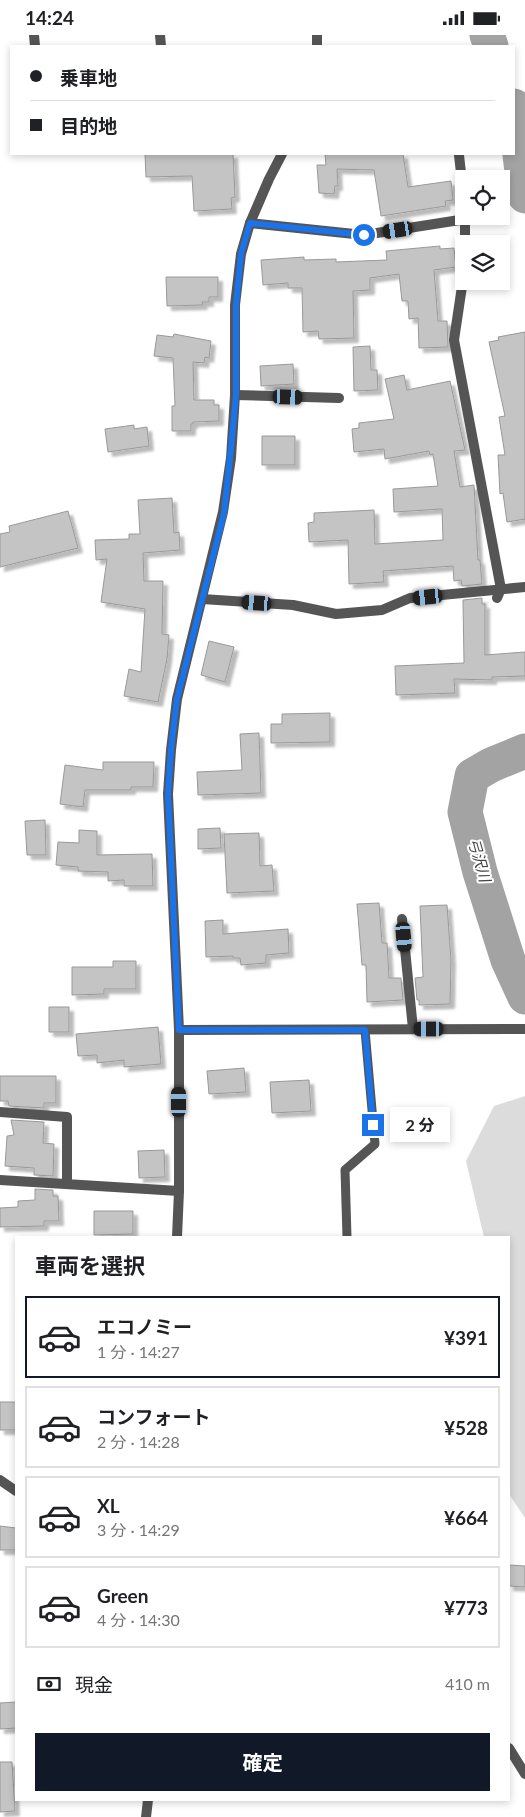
<!DOCTYPE html>
<html lang="ja">
<head>
<meta charset="utf-8">
<style>
	body { margin:0; font-family:Lato,"Noto Sans JP",sans-serif; background:#f2f2f2; color:#202124; height:100vh; display:flex; flex-direction:column; font-size:19px; white-space:nowrap }
	* { box-sizing:border-box; margin:0 }
	p { font-size:16px; color:#757577 }
	.icon { flex:none; width:28px; height:28px; fill:none; stroke:currentColor; stroke-width:2; stroke-linecap:round; stroke-linejoin:round }
	.map { position:relative; flex:1; overflow:hidden }
	.panel { position:absolute; left:15px; top:1201px; width:495px; height:565px; display:flex; flex-direction:column; background:#fff; border-radius:0px; box-shadow:0 2px 8px #0003 }
	.panel>* { flex:none }
	.top-card { position:absolute; left:10px; top:10px; width:505px; height:110px; border-radius:0px; box-shadow:0 2px 8px #0003; display:grid; align-content:center; height:110px; padding:0 20px; background:#fff }
	.fabs { position:absolute; left:455px; top:135px; display:grid; gap:10px }
	.fabs a { display:grid; place-items:center; width:55px; height:55px; border-radius:0px; background:#fff; box-shadow:0 2px 8px #0003; font-size:25px }
	.end { position:absolute; width:22px; height:22px; margin:-11px; border:6px solid #1a73e8; background:#fff; box-shadow:0 0 0 2px #fff }
	.from { border-radius:50% }
	.bubble { position:absolute; height:35px; border-radius:0px; background:#fff; box-shadow:0 2px 8px #0003; font-size:16px; font-weight:700; line-height:35px; text-align:center }
	.car { position:absolute; width:15px; height:30px; margin:-15px -8px; border-radius:6px; box-shadow:0 0 4px 1px #0007; background:linear-gradient(#222 24%,#8ab4d8 0 40%,#222 0 76%,#8ab4d8 0 86%,#222 0) }
	.top-card b { display:flex; align-items:center; gap:18px; height:48px; font-size:19px }
	.top-card b+b { border-top:1px solid #e0e0e0 }
	.top-card i { width:12px; height:12px; background:#202124 }
	ul { padding:0; list-style:none }
	li { display:flex; align-items:center; gap:15px; height:82px; margin:0 10px 8px; padding:0 10px; border:2px solid #e0e0e0; border-radius:0px }
	li div { flex:1 }
	li b { display:block; font-size:19px }
	li em { font-style:normal; font-weight:700 }
	li.active { border-color:#111827 }
	li>.icon { width:45px; height:45px; stroke-width:1.5 }
	h2 { padding:0 20px; font-size:22px; line-height:60px }
	.pay { display:flex; align-items:center; gap:12px; height:55px; padding:0 20px; font-size:19px }
	.pay p { margin-inline-start:auto }
	.primary-button { display:flex; gap:10px; margin-top:auto; padding:10px 20px }
	.primary-button a { flex:1; height:58px; border-radius:0px; background:#111827; color:#fff; font-size:20px; font-weight:700; line-height:58px; text-align:center }
	.status { display:flex; justify-content:space-between; align-items:center; height:35px; padding:0 25px; background:#fff; direction:ltr }
	.status svg { height:14px; fill:currentColor }
	.map>svg:first-child { display:block }
	.green { fill:#dcdcdc }
	.lines { fill:none; stroke-linecap:round; stroke-linejoin:round }
	.river { stroke:#a3a3a3; stroke-width:35 }
	.building { fill:#c4c4c4; stroke:#999; filter:url(#shadow) }
	.service { stroke:#555; stroke-width:9 }
	.minor { stroke:#555; stroke-width:10 }
	.tertiary { stroke:#555; stroke-width:10 }
	.route { stroke:#1a73e8; stroke-width:6 }
	.labels { text-anchor:middle; stroke-width:4; stroke-linejoin:round; paint-order:stroke }
	.water-label { font-size:15px; font-style:italic; fill:#444; stroke:#fff }
</style>
</head>
<body>
<div class="status"><b>14:24</b><svg viewBox="0 0 49 12"><path d="M0 12V9h3v3zM5 12V6h3v6zM10 12V3h3v9zM15 12V0h3v12zM26 1h20v11H26zM47 4h2v5h-2z"/></svg></div>
<div class="map">
<svg width="525" height="1782" viewBox="0 0 525 1782">
	<defs>
		<filter id="shadow"><feDropShadow dx="4.5" dy="4.5" stdDeviation="1" flood-color="#0004"/></filter>
	</defs>
	<rect width="100%" height="100%" fill="#fff"/>
	<path class="green" d="M525 1061V1483L509 1459V1202H484L466 1126 494 1071Z"/>
	<g class="lines">
		<path class="river" d="M487 0 491 11
			M514 71 525 161
			M525 716 491 730 472 741 465 777 480 837 508 925 525 962"/>
	</g>
	<path class="building" d="M145 119H233L235 162 231 163 232 174 194 176 192 141 146 142Z
		M325 119H403L408 152 451 146 453 165 445 166 446 171 381 181 374 135 337 134 338 151H335L334 159 319 158 317 130H326Z
		M440 211V214L454 213 456 232 434 235 438 286H447L448 312 419 313 418 283 409 284 408 266H402L399 239 370 243V255L353 256 354 303 319 304 318 296 303 297 302 253H288V248L263 250 261 225 304 222V225L336 224V227L387 225 386 216Z
		M166 242H218V262H209V267H202L203 270 167 271Z
		M525 297V484L507 487 503 458 500 459 498 420H505L499 382 505 381 489 307 499 305 498 302Z
		M174 299 211 306 209 323 205 322 204 328 193 327 194 365H214V370H219V386L193 387V389H191V396H172V371H175L173 323 154 321 157 300 173 302Z
		M370 311 371 335H377L378 355 354 356 353 312Z
		M293 329 294 349 261 351 260 331Z
		M404 340 407 355 450 346 465 415 454 416 460 452 474 450 478 525H480L482 549 462 551 461 545 454 546 453 531 383 536 384 547 349 549 348 505 309 507 308 488 314 487V478L374 475 375 509 443 505 442 474 394 477 393 454 438 451 433 419 430 420 429 416 385 424 384 414 354 417 352 394 359 393V388L394 384 385 344Z
		M134 390V394L147 392 149 411 108 417 105 394Z
		M262 401H295V430H262Z
		M172 463 174 498 179 497 180 515 143 518 144 546H163L162 599 169 600 167 624 158 667 124 661 129 634 141 637 145 574 101 567 107 524 96 525 95 505 129 504V499H140L138 465Z
		M68 476 78 513 0 532V499L10 497 9 491Z
		M482 563V569H485V620L525 617V641L492 642V645L454 644 455 658 396 660 395 631 464 628 463 565Z
		M209 606 234 612 225 647 201 640Z
		M330 678V707L271 708V689H282V679Z
		M259 698 261 758 198 760 197 737 242 735 240 699Z
		M103 727H154L153 752H131V755H85L83 772 60 769 65 730 103 735Z
		M45 785 46 820H27L25 786Z
		M220 793 221 813 198 814V794Z
		M79 795 97 796V820L152 819 153 851H124V845L108 846V837L78 836V832L56 830 58 807 79 808Z
		M259 798 260 831 272 830 274 856 227 858 224 799Z
		M379 868 382 908H387L389 943H401L403 965 367 967 366 930H362L357 869Z
		M447 870 451 925 450 969 419 970V965H417L415 943 423 942 420 871Z
		M223 885V899L288 894 289 918 266 920V928L241 930 240 923H233V921L206 922 205 886Z
		M113 926H136V954H104V959L72 960V932H113Z
		M49 972H69V997H49Z
		M158 992 161 1029 124 1032V1025L97 1028V1020L78 1021 76 999Z
		M244 1033 246 1057 209 1059 207 1036Z
		M0 1041H56V1068H44V1073L9 1071 8 1066H0Z
		M309 1045 311 1076 272 1078 270 1047Z
		M11 1085 44 1087 43 1108 54 1109 53 1141 34 1140V1133L5 1131 7 1101 14 1100Z
		M164 1115 165 1142 139 1143 138 1116Z
		M35 1154 53 1155V1161H58L59 1186H44V1191L0 1192V1173L18 1172V1166L35 1165Z
		M94 1176H133V1199L94 1200Z
		M0 1367H16V1395H0Z
		M0 1491 16 1493V1515H0Z
		M509 1530 525 1531V1552L509 1551Z
		M16 1667V1693L0 1694V1668Z
		M0 1727H12L15 1776 0 1777Z"/>
	<g class="lines">
		<path class="service" d="M347 1202 345 1135 375 1109 365 995"/>
		<path class="minor" d="M34 0 35 11
			M160 0 161 11
			M459 120 464 165
			M250 188 364 200 466 184
			M465 209V181
			M464 238 454 305 501 554 497 563
			M235 360 339 363
			M202 564 293 570 336 579 382 575 410 563 525 552
			M402 884 413 994
			M0 1077 67 1082V1149
			M0 1145 179 1156
			M0 1445 16 1456
			M509 1713 525 1739"/>
		<path class="tertiary" d="M317 11V0
			M179 995 525 994
			M177 1202 179 1156V995L168 759 171 715 177 664 223 477 231 423 235 360V270L241 219 250 188 269 144 282 119
			M146 1782 148 1765"/>
	</g>
	<g class="lines">
		<path class="route" d="M364 200 250 188 241 219 236 270V360L230 423 224 478 177 664 171 714 168 759 179 995H365L373 1090"/>
	</g>
	<g class="labels">
		<g class="water-label">
			<text transform="translate(479 825) rotate(74)" y="5">弓沢川</text>
		</g>
	</g>
</svg>
<div class="fabs">
<a><svg class="icon" aria-label="locate" viewBox="0 0 24 24"><circle cx="12" cy="12" r="6"/><path d="M12 2v4M12 18v4M2 12h4M18 12h4"/></svg></a>
<a><svg class="icon" aria-label="layers" viewBox="0 0 24 24"><path d="M12 4l9 5-9 5-9-5zM3 14l9 5 9-5"/></svg></a>
</div>
<i class="end from" style="left:364px;top:200px"></i>
<i class="end" style="left:373px;top:1090px"></i>
<div class="bubble" style="left:390px;top:1072px;width:60px">2 分</div>
<i class="car" style="left:398px;top:195px;rotate:261deg"></i>
<i class="car" style="left:288px;top:362px;rotate:92deg"></i>
<i class="car" style="left:428px;top:562px;rotate:264deg"></i>
<i class="car" style="left:257px;top:568px;rotate:274deg"></i>
<i class="car" style="left:404px;top:902px;rotate:175deg"></i>
<i class="car" style="left:429px;top:994px;rotate:270deg"></i>
<i class="car" style="left:179px;top:1067px;rotate:0deg"></i>
<div class="top-card">
<b><i class="from"></i>乗車地</b>
<b><i></i>目的地</b>
</div>
<section class="panel">
<h2>車両を選択</h2>
<ul>
<li class="active"><svg class="icon" aria-label="car" viewBox="0 0 24 24"><path d="M5 17H2v-5l4-1 3-4h7l3 4 3 1v5h-3M9 17h6M6 11h13"/><circle cx="7" cy="17" r="2"/><circle cx="17" cy="17" r="2"/></svg><div><b>エコノミー</b><p>1 分 · 14:27</p></div><em>¥391</em></li>
<li><svg class="icon" aria-label="car" viewBox="0 0 24 24"><path d="M5 17H2v-5l4-1 3-4h7l3 4 3 1v5h-3M9 17h6M6 11h13"/><circle cx="7" cy="17" r="2"/><circle cx="17" cy="17" r="2"/></svg><div><b>コンフォート</b><p>2 分 · 14:28</p></div><em>¥528</em></li>
<li><svg class="icon" aria-label="car" viewBox="0 0 24 24"><path d="M5 17H2v-5l4-1 3-4h7l3 4 3 1v5h-3M9 17h6M6 11h13"/><circle cx="7" cy="17" r="2"/><circle cx="17" cy="17" r="2"/></svg><div><b>XL</b><p>3 分 · 14:29</p></div><em>¥664</em></li>
<li><svg class="icon" aria-label="car" viewBox="0 0 24 24"><path d="M5 17H2v-5l4-1 3-4h7l3 4 3 1v5h-3M9 17h6M6 11h13"/><circle cx="7" cy="17" r="2"/><circle cx="17" cy="17" r="2"/></svg><div><b>Green</b><p>4 分 · 14:30</p></div><em>¥773</em></li>
</ul>
<div class="pay"><svg class="icon" aria-label="cash" viewBox="0 0 24 24"><path d="M3 7h18v10H3z"/><circle cx="12" cy="12" r="2"/></svg>現金<p>410 m</p></div>
<div class="primary-button"><a>確定</a></div>
</section>
</div>
</body>
</html>
